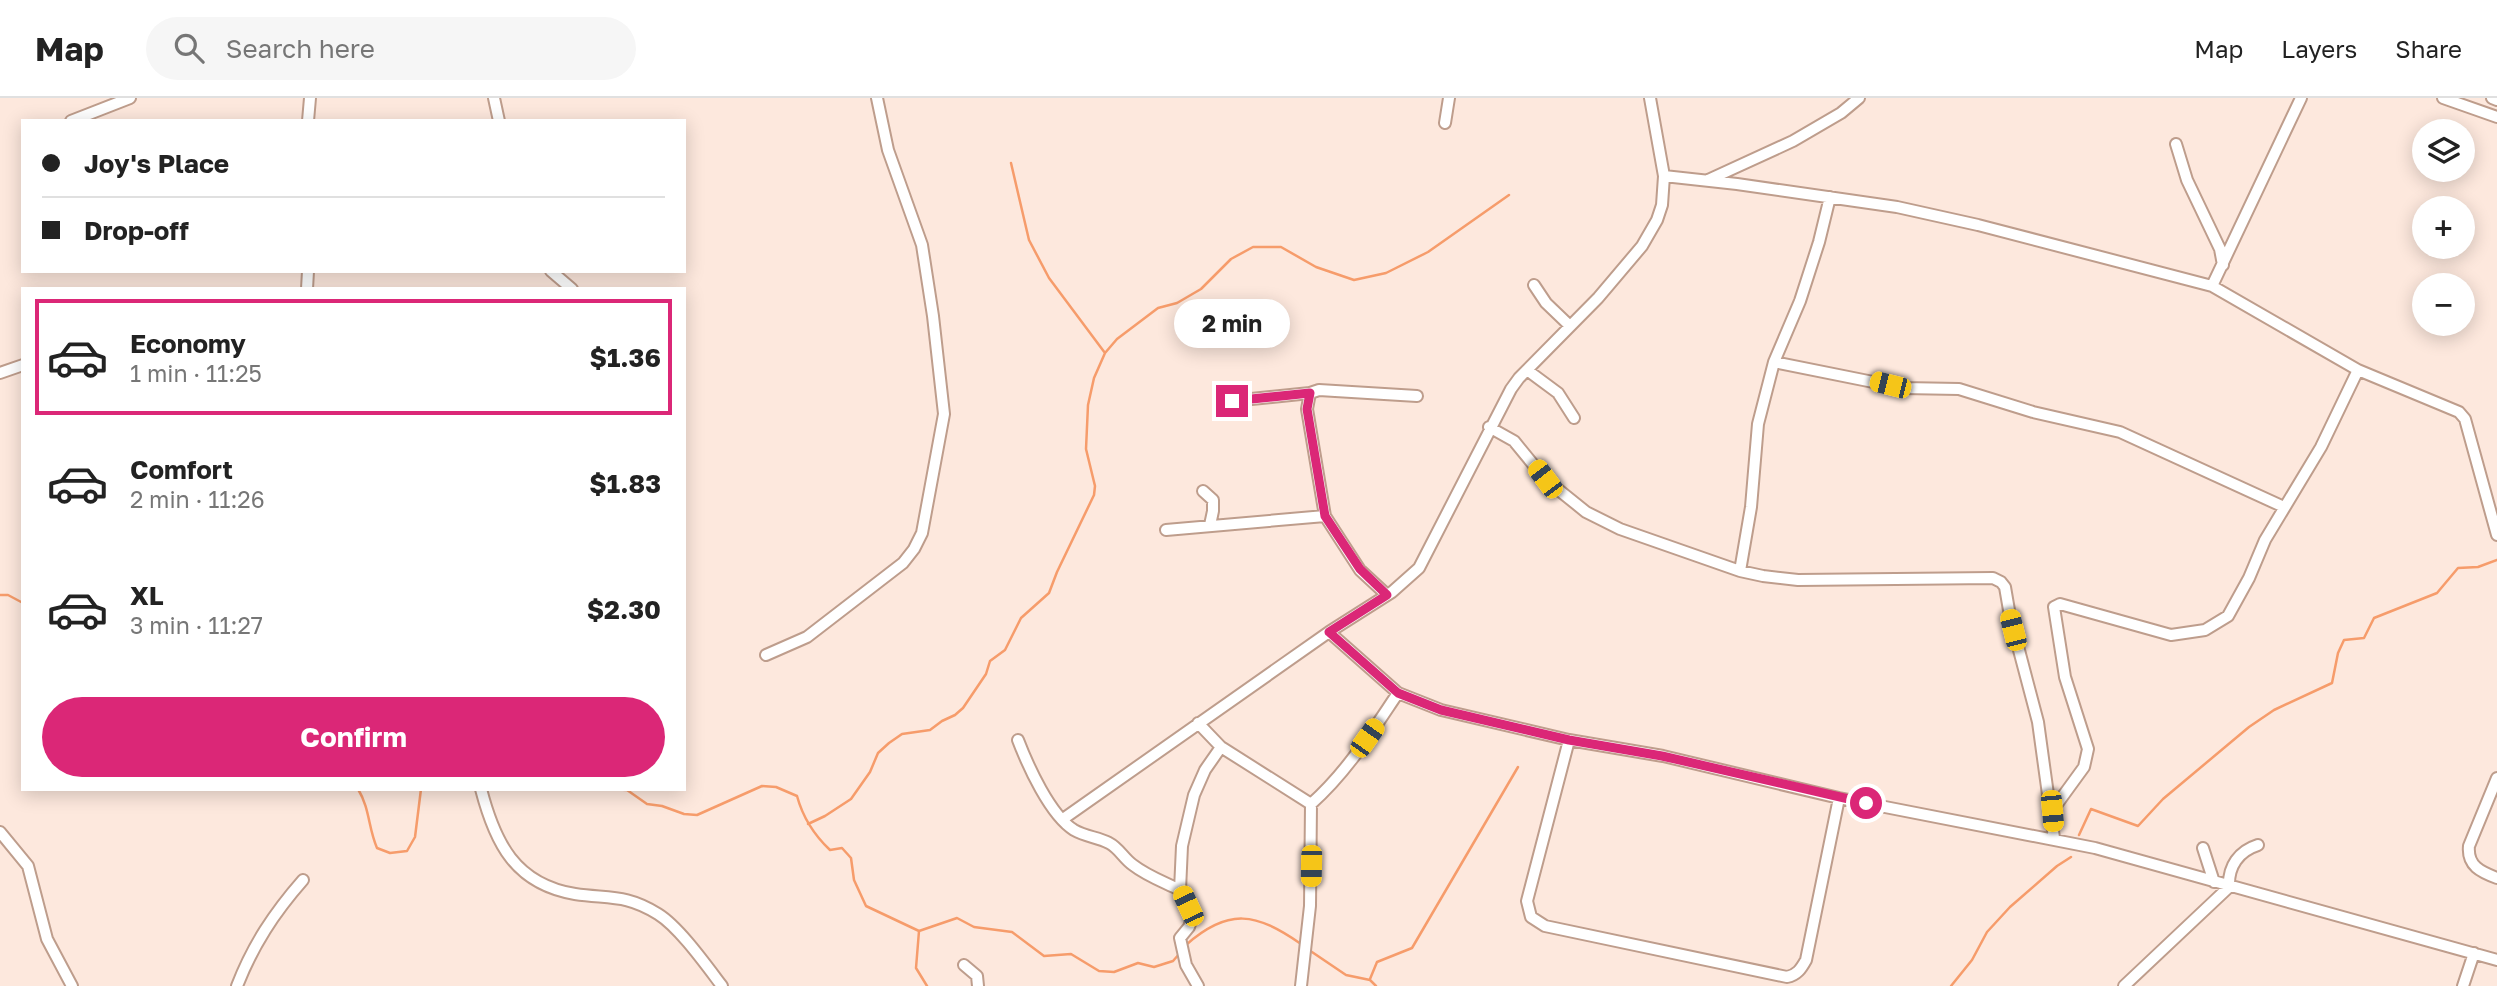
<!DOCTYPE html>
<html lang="en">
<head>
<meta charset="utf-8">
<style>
	body { margin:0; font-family:"Golos Text",sans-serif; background:#f6f6f6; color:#222; height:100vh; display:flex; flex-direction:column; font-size:26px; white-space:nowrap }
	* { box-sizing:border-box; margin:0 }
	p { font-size:23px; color:#767676 }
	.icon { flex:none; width:38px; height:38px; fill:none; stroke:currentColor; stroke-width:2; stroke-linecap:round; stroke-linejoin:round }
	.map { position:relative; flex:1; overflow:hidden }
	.sheet { position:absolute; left:21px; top:189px; width:665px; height:504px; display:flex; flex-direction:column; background:#fff; border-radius:0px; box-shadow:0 4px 18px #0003 }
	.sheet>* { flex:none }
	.hud { position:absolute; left:21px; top:21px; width:665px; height:154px; border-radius:0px; box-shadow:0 4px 18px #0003; display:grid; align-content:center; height:154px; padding:0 21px; background:#fff }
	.buttons { position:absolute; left:2412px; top:21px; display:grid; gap:14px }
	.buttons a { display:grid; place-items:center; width:63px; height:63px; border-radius:50%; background:#fff; box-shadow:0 4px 18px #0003; font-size:35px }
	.end { position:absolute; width:32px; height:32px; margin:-16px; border:9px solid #db2777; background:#fff; box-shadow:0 0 0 4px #fff }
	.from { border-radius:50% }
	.bubble { position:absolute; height:49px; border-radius:24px; background:#fff; box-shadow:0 4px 18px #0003; font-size:23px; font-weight:700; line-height:49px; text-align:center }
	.car { position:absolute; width:21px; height:42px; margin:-21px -10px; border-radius:9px; box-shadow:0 0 5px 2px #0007; background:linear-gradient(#f5c518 24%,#345 0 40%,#f5c518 0 76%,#345 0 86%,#f5c518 0) }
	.hud b { display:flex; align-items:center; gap:24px; height:66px; font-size:26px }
	.hud b+b { border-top:2px solid #e0e0e0 }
	.hud i { width:18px; height:18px; background:#222 }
	ul { padding:12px 0 0; list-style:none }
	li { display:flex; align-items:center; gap:21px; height:116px; margin:0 14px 10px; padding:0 7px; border:4px solid transparent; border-radius:0px }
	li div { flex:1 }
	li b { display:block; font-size:26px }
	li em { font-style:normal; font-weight:700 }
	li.selected { border-color:#db2777 }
	li>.icon { width:63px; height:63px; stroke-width:1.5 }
	.cta { display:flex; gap:14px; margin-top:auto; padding:14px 21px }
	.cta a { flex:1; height:80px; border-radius:42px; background:#db2777; color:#fff; font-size:28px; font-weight:700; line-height:80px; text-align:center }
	header { display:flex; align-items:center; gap:42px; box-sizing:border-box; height:98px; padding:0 35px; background:#fff; border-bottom:2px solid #e0e0e0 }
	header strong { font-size:33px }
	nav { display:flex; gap:38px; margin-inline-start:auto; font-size:24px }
	.search { width:490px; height:63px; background:#f6f6f6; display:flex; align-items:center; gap:18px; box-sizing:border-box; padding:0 24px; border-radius:38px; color:#767676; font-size:26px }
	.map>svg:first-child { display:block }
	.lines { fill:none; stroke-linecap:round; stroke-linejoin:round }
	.stream { stroke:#f69c6b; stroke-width:2.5 }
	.minor-casing { stroke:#be9d8c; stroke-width:14 }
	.minor { stroke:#fff; stroke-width:10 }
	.route { stroke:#db2777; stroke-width:9 }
</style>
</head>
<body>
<header>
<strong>Map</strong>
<div class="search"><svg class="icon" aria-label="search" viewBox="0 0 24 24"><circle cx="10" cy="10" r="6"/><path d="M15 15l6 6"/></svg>Search here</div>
<nav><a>Map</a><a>Layers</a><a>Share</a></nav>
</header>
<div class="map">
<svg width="2497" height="888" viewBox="0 0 2497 888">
	<rect width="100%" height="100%" fill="#fde8dd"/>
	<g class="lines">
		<path class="stream" d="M1011 65 1029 142 1049 180 1105 255
			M0 497H8L23 505
			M358 691C370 711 368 729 377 750L390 755 407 753 415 739 421 691
			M609 691 627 692 647 706 662 708 684 716 697 717 762 688 776 689 797 698C803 720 813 736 830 752L842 750 851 760 854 782 866 808 919 833 916 870 927 888
			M808 726 825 718 851 701 870 674 878 655 889 645 902 636 930 632 942 623 955 617 963 610 986 576 990 563 1005 552 1021 520 1049 495 1057 474 1094 397 1095 388 1086 351 1088 307 1094 280 1105 255 1117 241 1158 210 1177 205 1201 191 1231 161 1253 149H1281L1316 169 1354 182 1386 175 1428 154 1509 97
			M2079 737 2091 711 2138 728 2163 701 2249 629 2274 612 2332 585 2338 555 2344 542 2364 540 2374 520 2437 495 2458 470 2478 469 2497 462
			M919 833 957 820 974 829 1012 834 1044 858 1071 856 1099 873 1114 874 1138 865 1154 869 1173 863 1180 855
			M1186 847C1229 809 1256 815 1301 846
			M1309 852 1346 877 1370 882 1376 888
			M1370 881 1377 864 1412 850 1518 669
			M1951 888 1972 862 1987 834 2010 809 2057 768 2071 759"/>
		<g class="minor-casing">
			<path id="minor" d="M494 0 499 23
				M1650 0 1664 78 1737 86 1897 109 1978 127 2212 188 2358 272 2321 349 2265 442 2249 480 2228 518 2205 532 2171 537 2060 506 2054 509 2065 579 2088 651 2084 669 2052 713
				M2443 0 2497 19
				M2492 0 2497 2
				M71 23 130 0
				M308 23 310 0
				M1445 25 1449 0
				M2176 46 2187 82 2220 151 2223 167
				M1708 82 1793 43 1841 15 1859 0
				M551 173 572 191
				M1534 187 1546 205 1570 228
				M2212 188 2301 0
				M307 191 308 173
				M1774 264 1903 290 1959 291 2033 314 2120 334 2284 409
				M1527 272 1558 295 1574 320
				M2358 272 2459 314 2465 321 2497 437
				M0 275 23 267
				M1310 295 1307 311 1325 418 1360 472 1387 497
				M1232 303 1310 295 1319 292 1417 298
				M1489 329 1514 343 1545 381 1586 414 1620 431 1740 473 1751 409 1758 326 1774 264 1800 203 1819 144 1830 99
				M1203 393 1213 402V413L1210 427
				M1166 432 1325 418
				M1740 473 1763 478 1798 482 1993 480 2001 484 2005 489 2010 518 2038 624 2054 740
				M1329 534 1392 494 1419 470 1511 291 1519 280 1598 200 1642 148 1657 122 1662 107 1664 78
				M766 557 807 539 903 465 914 451 922 435 944 316 933 218 922 147 888 52 877 0
				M1198 625 1221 649 1311 706C1347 674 1371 635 1398 595
				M1018 642C1028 668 1050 717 1074 732 1086 739 1098 739 1109 745 1119 750 1124 761 1133 767 1147 778 1164 784 1180 792
				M1569 642 1527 803 1531 819 1545 828 1787 879C1797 877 1801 871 1806 862L1839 700
				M2497 680 2469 748C2467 768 2481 774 2497 780
				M481 691C495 745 515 786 575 796 609 801 626 796 658 816 679 829 706 867 722 888
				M1063 721 1329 534 1398 595 1441 612 1569 642 1663 658 1839 700 2095 750 2497 862
				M0 734 28 768 47 841 72 888
				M2203 750 2214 784
				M964 867 977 878 978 888
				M237 888C253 847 274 815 303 782
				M1198 888 1186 867 1180 840 1189 829 1192 820 1180 792 1182 748 1194 697 1205 672 1221 649
				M1301 888 1310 808 1311 706
				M2124 888 2229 789C2228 768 2239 753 2258 747
				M2463 888 2474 855"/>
		</g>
		<use href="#minor" class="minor"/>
	</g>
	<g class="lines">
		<path class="route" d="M1232 303 1310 295 1307 311 1325 418 1360 471 1387 497 1329 534 1398 595 1441 612 1569 642 1662 658 1866 705"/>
	</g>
</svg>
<div class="buttons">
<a><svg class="icon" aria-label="layers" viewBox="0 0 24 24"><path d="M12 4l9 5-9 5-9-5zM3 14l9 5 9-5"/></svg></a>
<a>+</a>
<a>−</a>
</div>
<i class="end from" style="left:1866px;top:705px"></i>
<i class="end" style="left:1232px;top:303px"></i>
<div class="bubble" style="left:1174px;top:201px;width:116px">2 min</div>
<i class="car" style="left:1890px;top:287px;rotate:284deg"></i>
<i class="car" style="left:1545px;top:381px;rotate:323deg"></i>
<i class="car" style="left:2013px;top:532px;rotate:346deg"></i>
<i class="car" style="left:1367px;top:640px;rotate:35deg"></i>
<i class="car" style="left:2052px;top:713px;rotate:175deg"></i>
<i class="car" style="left:1311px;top:768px;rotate:181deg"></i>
<i class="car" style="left:1188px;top:808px;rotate:335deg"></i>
<div class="hud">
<b><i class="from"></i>Joy's Place</b>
<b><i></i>Drop-off</b>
</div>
<section class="sheet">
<ul>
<li class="selected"><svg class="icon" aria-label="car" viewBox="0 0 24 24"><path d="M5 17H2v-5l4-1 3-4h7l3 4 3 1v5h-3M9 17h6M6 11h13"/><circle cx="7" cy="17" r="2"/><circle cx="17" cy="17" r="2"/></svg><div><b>Economy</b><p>1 min · 11:25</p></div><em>$1.36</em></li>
<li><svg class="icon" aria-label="car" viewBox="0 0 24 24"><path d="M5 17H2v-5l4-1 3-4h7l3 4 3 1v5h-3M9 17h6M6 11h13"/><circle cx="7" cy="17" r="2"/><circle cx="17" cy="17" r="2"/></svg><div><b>Comfort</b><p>2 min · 11:26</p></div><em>$1.83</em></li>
<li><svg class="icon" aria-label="car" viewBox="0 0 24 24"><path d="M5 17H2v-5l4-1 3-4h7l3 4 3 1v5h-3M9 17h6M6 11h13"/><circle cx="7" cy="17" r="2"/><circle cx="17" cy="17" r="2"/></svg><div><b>XL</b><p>3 min · 11:27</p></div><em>$2.30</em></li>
</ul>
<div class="cta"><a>Confirm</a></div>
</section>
</div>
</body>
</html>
